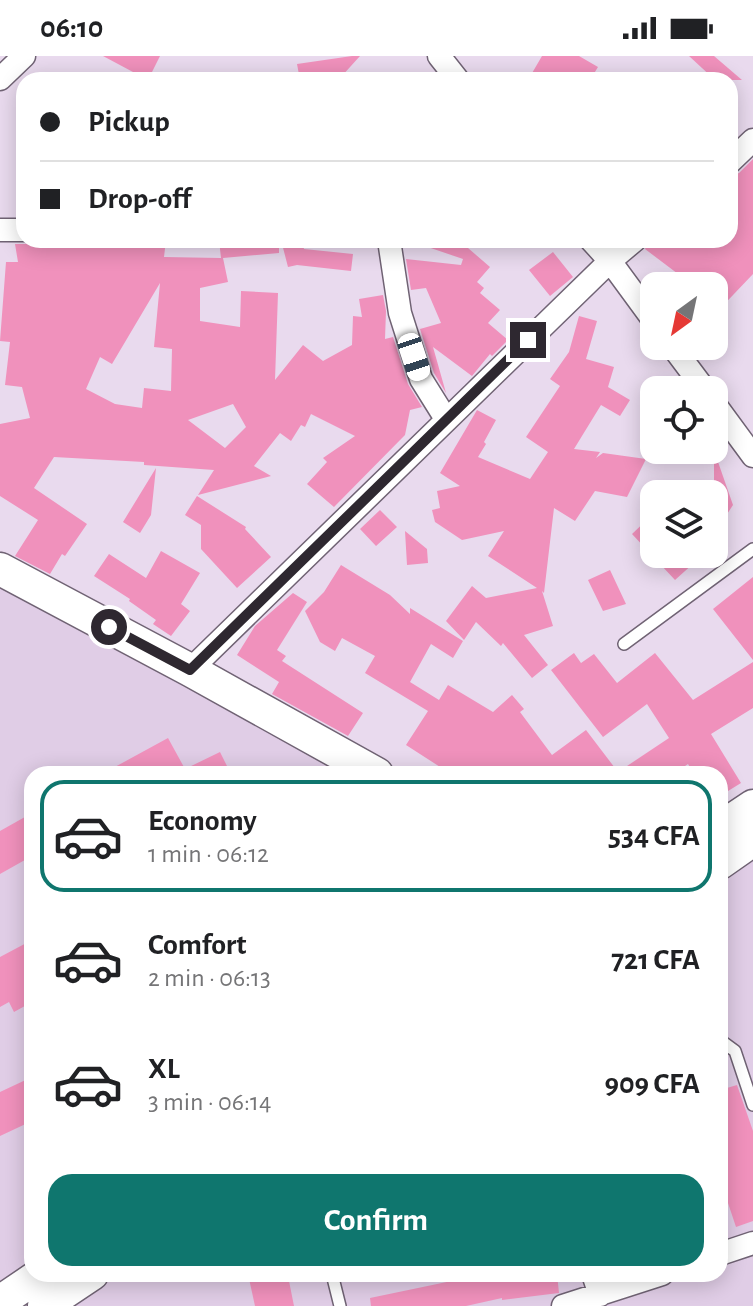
<!DOCTYPE html>
<html lang="en">
<head>
<meta charset="utf-8">
<style>
	body { margin:0; font-family:"Alegreya Sans",sans-serif; background:#f6f6f6; color:#202124; height:100vh; display:flex; flex-direction:column; font-size:30px; white-space:nowrap }
	* { box-sizing:border-box; margin:0 }
	p { font-size:26px; color:#757577 }
	.icon { flex:none; width:44px; height:44px; fill:none; stroke:currentColor; stroke-width:2; stroke-linecap:round; stroke-linejoin:round }
	.map { position:relative; flex:1; overflow:hidden }
	.details { position:absolute; left:24px; top:710px; width:704px; height:516px; display:flex; flex-direction:column; background:#fff; border-radius:24px; box-shadow:0 4px 20px #0003 }
	.details>* { flex:none }
	.top-card { position:absolute; left:16px; top:16px; width:722px; height:176px; border-radius:24px; box-shadow:0 4px 20px #0003; display:grid; align-content:center; height:176px; padding:0 24px; background:#fff }
	.needle { width:52px; rotate:213deg }
	.fabs { position:absolute; left:640px; top:216px; display:grid; gap:16px }
	.fabs a { display:grid; place-items:center; width:88px; height:88px; border-radius:16px; background:#fff; box-shadow:0 4px 20px #0003; font-size:40px }
	.end { position:absolute; width:36px; height:36px; margin:-18px; border:10px solid #2e2830; background:#fff; box-shadow:0 0 0 4px #fff }
	.from { border-radius:50% }
	.car { position:absolute; width:24px; height:48px; margin:-24px -12px; border-radius:10px; box-shadow:0 0 6px 2px #0007; background:linear-gradient(#fff 24%,#345 0 40%,#fff 0 76%,#345 0 86%,#fff 0) }
	.top-card b { display:flex; align-items:center; gap:28px; height:76px; font-size:30px }
	.top-card b+b { border-top:2px solid #e0e0e0 }
	.top-card i { width:20px; height:20px; background:#202124 }
	ul { padding:14px 0 0; list-style:none }
	li { display:flex; align-items:center; gap:24px; height:112px; margin:0 16px 12px; padding:0 8px; border:4px solid transparent; border-radius:24px }
	li div { flex:1 }
	li b { display:block; font-size:30px }
	li em { font-style:normal; font-weight:600 }
	li.active { border-color:#0f766e }
	li>.icon { width:72px; height:72px; stroke-width:1.5 }
	.action { display:flex; gap:16px; margin-top:auto; padding:16px 24px }
	.action a { flex:1; height:92px; border-radius:24px; background:#0f766e; color:#fff; font-size:32px; font-weight:600; line-height:92px; text-align:center }
	.status { display:flex; justify-content:space-between; align-items:center; height:56px; padding:0 40px; background:#fff; direction:ltr }
	.status svg { height:22px; fill:currentColor }
	.map>svg:first-child { display:block }
	.built { fill:#e0cde6 }
	.building { fill:#f091bc; fill-rule:evenodd }
	.lines { fill:none; stroke-linecap:round; stroke-linejoin:round }
	.lane-casing { stroke:#706374; stroke-width:14 }
	.street-casing { stroke:#706374; stroke-width:25 }
	.secondary-casing { stroke:#706374; stroke-width:35 }
	.lane { stroke:#fff; stroke-width:11 }
	.street { stroke:#fff; stroke-width:22 }
	.secondary { stroke:#fff; stroke-width:32 }
	.route { stroke:#2e2830; stroke-width:10 }
</style>
</head>
<body>
<div class="status"><b>06:10</b><svg viewBox="0 0 49 12"><path d="M0 12V9h3v3zM5 12V6h3v6zM10 12V3h3v9zM15 12V0h3v12zM26 1h20v11H26zM47 4h2v5h-2z"/></svg></div>
<div class="map">
<svg width="753" height="1250" viewBox="0 0 753 1250">
	<rect width="100%" height="100%" fill="#e9daee"/>
	<path class="built" d="M0 513 379 718H32V1218H720V826L753 805V1250H0Z"/>
	<path class="building" d="M103 0H160L148 24Z
		M352 0H360L341 21 319 24H300L297 8Z
		M542 0H579L598 11 590 24H528Z
		M689 0H714L742 24H715Z
		M753 103V218L714 259V230H694L645 193 649 184H730V120L739 117Z
		M33 184H166L164 201 221 202 219 184H279V197L223 202 228 226 200 232V265L240 271 241 235 278 237 275 324 303 289 323 305 352 289 353 260 362 261 359 243 383 239 386 255 385 283 393 281 408 328 422 351 410 354 405 379 334 451 307 428 327 406 323 402 355 380 311 358 305 371 301 369 291 385 280 377 254 410 271 420 198 439 214 414 144 409V406L54 401 34 432 87 468 65 500 62 498 50 518 15 500 38 464 0 440V368L30 362 22 331 5 329 10 286 0 285 6 206H18L15 188H25ZM160 227 154 291 172 293 171 335 144 332 142 352 115 348 86 333 100 301 112 308ZM233 348 246 371 225 392 188 364Z
		M281 184H302L304 193 353 198 351 215 297 209 288 211Z
		M416 184H467L468 192 490 211 477 226 484 232 480 237 500 254 488 267 508 284 492 300 490 298 472 320 433 291 446 337 434 317 420 273 441 267 426 232 411 234 406 203 461 209 463 203 416 187Z
		M553 196 573 221 550 240 529 214Z
		M579 260 597 265 586 303 614 311 608 331 630 344 620 360 601 349 574 393 600 396 596 402 603 397 646 403 627 441 595 435 575 465 554 452 544 537 542 535 553 570 524 579 548 609 532 622 503 587 501 590 476 566 464 584 446 565 472 530 486 542 537 532 488 500 504 475 462 484 435 466 432 454 440 452 437 435 460 430 440 417 477 354 496 364 484 386 486 388 478 401 530 423 548 396 526 381 560 330 550 323 569 296Z
		M714 403H717L733 449 714 478Z
		M156 412 151 459 140 477 123 466Z
		M197 440 246 471 245 473 271 501 237 532 201 493V469L185 459Z
		M380 454 397 471 376 490 360 473Z
		M654 457V498H704L675 524 632 478Z
		M405 475 427 493 428 507 407 509Z
		M161 495 200 517 181 548 190 555 171 580 153 568 156 564 129 545 130 543 94 520 109 498 146 522Z
		M341 509 390 539 410 558V552L463 585 453 602 431 588 410 626 439 644 448 629 493 656 512 639 524 653 520 656 552 699 586 674 618 716 669 682 647 648 603 681 551 614 574 597 581 607 594 598 617 627 655 597 693 644 753 606V652L711 678 741 727 720 740V718H694L688 708 673 718H451L406 689 428 655 365 617 375 600 342 582 335 595 320 586 305 555 324 536Z
		M610 514 626 548 603 555 588 524Z
		M753 521V604L713 553Z
		M293 537 307 546 277 594 286 600 282 605 363 657 348 680 272 638 279 626 237 599 255 570Z
		M168 682 185 713 220 696 231 718H102Z
		M32 757V800L0 818V775Z
		M32 884V946L14 956 9 946 0 951V901Z
		M32 1021V1065L0 1080V1036Z
		M737 1029 753 1075V1165L736 1171 720 1123V1034Z
		M248 1218H274L275 1223 288 1220 294 1250H255Z
		M485 1218H557L559 1237 502 1244V1242L466 1250H371L370 1242Z"/>
	<g class="lines">
		<g class="lane-casing">
			<path id="lane" d="M624 588 753 493
				M720 984 735 995 753 1049
				M332 1218 340 1250"/>
		</g>
		<g class="street-casing">
			<path id="street" d="M439 0 458 24
				M0 23 24 0
				M730 106 753 84
				M0 174H24
				M389 184 400 257 421 323 446 363
				M591 184 610 205 654 265
				M672 290 705 334
				M714 347 753 400
				M190 614 610 205 635 184
				M720 1198 753 1187
				M593 1218 600 1239
				M563 1250 662 1218"/>
		</g>
		<g class="secondary-casing">
			<path id="secondary" d="M0 513 190 614 377 718
				M720 772 753 750
				M720 807 753 784
				M0 1246 41 1218
				M44 1250 92 1218"/>
		</g>
		<use href="#lane" class="lane"/>
		<use href="#street" class="street"/>
		<use href="#secondary" class="secondary"/>
	</g>
	<g class="lines">
		<path class="route" d="M109 571 190 614 528 284"/>
	</g>
</svg>
<div class="fabs">
<a><svg class="needle" viewBox="-14 -14 28 28"><path d="M0-13l5 13h-10z" fill="#e53935"/><path d="M0 13l5-13h-10z" fill="#757577"/></svg></a>
<a><svg class="icon" aria-label="locate" viewBox="0 0 24 24"><circle cx="12" cy="12" r="6"/><path d="M12 2v4M12 18v4M2 12h4M18 12h4"/></svg></a>
<a><svg class="icon" aria-label="layers" viewBox="0 0 24 24"><path d="M12 4l9 5-9 5-9-5zM3 14l9 5 9-5"/></svg></a>
</div>
<i class="end from" style="left:109px;top:571px"></i>
<i class="end" style="left:528px;top:284px"></i>
<i class="car" style="left:414px;top:301px;rotate:162deg"></i>
<div class="top-card">
<b><i class="from"></i>Pickup</b>
<b><i></i>Drop-off</b>
</div>
<section class="details">
<ul>
<li class="active"><svg class="icon" aria-label="car" viewBox="0 0 24 24"><path d="M5 17H2v-5l4-1 3-4h7l3 4 3 1v5h-3M9 17h6M6 11h13"/><circle cx="7" cy="17" r="2"/><circle cx="17" cy="17" r="2"/></svg><div><b>Economy</b><p>1 min · 06:12</p></div><em>534 CFA</em></li>
<li><svg class="icon" aria-label="car" viewBox="0 0 24 24"><path d="M5 17H2v-5l4-1 3-4h7l3 4 3 1v5h-3M9 17h6M6 11h13"/><circle cx="7" cy="17" r="2"/><circle cx="17" cy="17" r="2"/></svg><div><b>Comfort</b><p>2 min · 06:13</p></div><em>721 CFA</em></li>
<li><svg class="icon" aria-label="car" viewBox="0 0 24 24"><path d="M5 17H2v-5l4-1 3-4h7l3 4 3 1v5h-3M9 17h6M6 11h13"/><circle cx="7" cy="17" r="2"/><circle cx="17" cy="17" r="2"/></svg><div><b>XL</b><p>3 min · 06:14</p></div><em>909 CFA</em></li>
</ul>
<div class="action"><a>Confirm</a></div>
</section>
</div>
</body>
</html>
